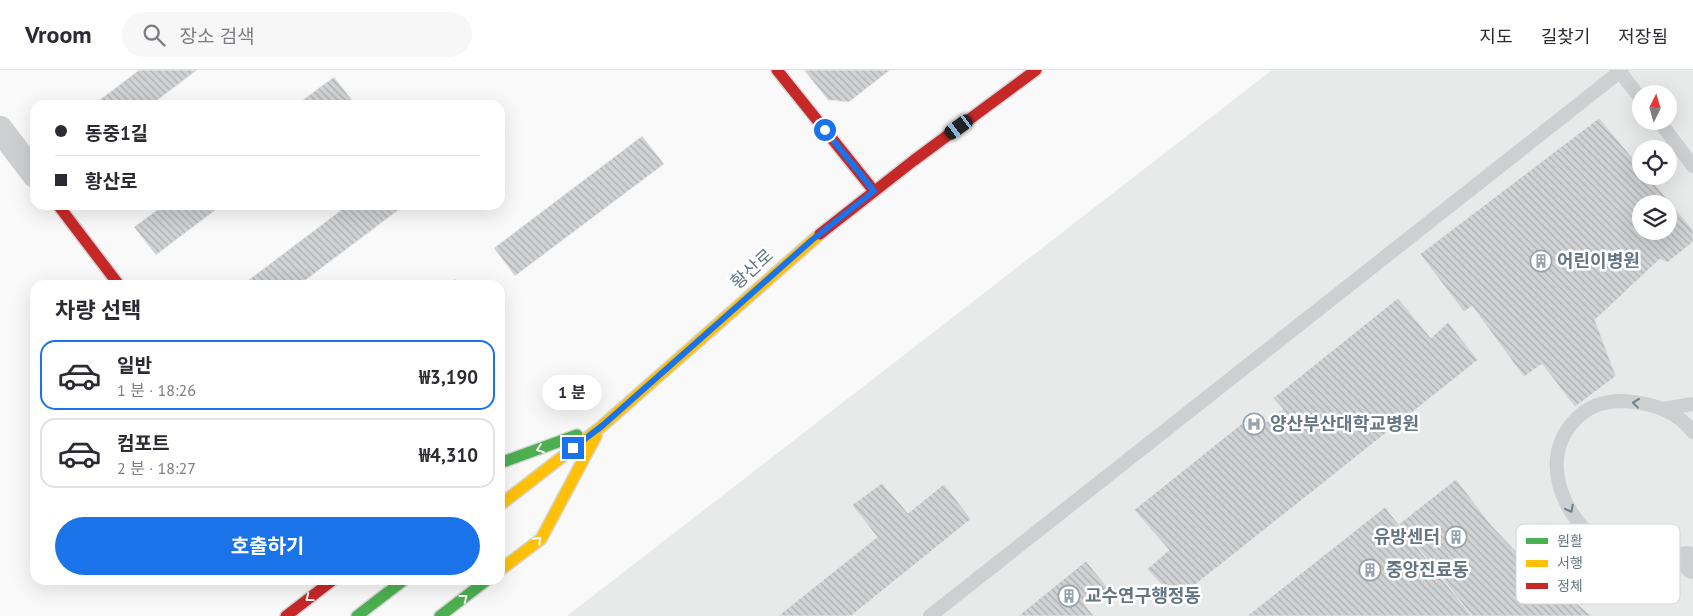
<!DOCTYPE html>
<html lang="ko">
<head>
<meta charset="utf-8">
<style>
	body { margin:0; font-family:"PT Sans","Noto Sans KR",sans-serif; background:#f7f7f7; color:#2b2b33; height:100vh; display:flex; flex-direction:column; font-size:19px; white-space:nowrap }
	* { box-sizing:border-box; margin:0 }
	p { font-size:16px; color:#7c7c81 }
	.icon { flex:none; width:28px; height:28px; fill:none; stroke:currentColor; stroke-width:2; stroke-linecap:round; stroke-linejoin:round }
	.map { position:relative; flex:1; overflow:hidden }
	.panel { position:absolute; left:30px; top:210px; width:475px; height:305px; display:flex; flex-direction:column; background:#fff; border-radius:15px; box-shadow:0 5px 20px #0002 }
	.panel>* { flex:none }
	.guide { position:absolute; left:30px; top:30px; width:475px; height:110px; border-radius:15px; box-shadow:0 5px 20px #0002; display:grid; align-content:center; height:110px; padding:0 25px; background:#fff }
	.needle { width:32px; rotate:5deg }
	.tools { position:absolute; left:1632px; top:15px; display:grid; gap:10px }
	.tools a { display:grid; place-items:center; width:45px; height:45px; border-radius:50%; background:#fff; box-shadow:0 5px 20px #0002; font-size:25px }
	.end { position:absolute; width:22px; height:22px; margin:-11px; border:6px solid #1a73e8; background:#fff; box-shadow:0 0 0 2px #fff }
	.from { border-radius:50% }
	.bubble { position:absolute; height:35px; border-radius:18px; background:#fff; box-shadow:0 5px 20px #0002; font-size:16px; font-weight:700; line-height:35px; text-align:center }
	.car { position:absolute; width:15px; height:30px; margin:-15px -8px; border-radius:6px; box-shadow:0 0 4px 1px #0007; background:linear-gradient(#222 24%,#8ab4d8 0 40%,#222 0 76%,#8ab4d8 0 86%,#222 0) }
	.guide b { display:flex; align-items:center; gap:18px; height:48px; font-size:19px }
	.guide b+b { border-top:1px solid #e1e1e2 }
	.guide i { width:12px; height:12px; background:#2b2b33 }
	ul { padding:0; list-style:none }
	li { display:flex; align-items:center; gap:15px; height:70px; margin:0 10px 8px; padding:0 15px; border:2px solid #e1e1e2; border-radius:15px }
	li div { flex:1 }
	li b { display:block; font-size:19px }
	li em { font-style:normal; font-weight:700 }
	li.current { border-color:#1a73e8 }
	li>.icon { width:45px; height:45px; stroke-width:1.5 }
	h2 { padding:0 25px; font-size:22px; line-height:60px }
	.button { display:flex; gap:10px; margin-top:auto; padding:10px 25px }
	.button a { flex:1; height:58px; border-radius:30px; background:#1a73e8; color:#fff; font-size:20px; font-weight:700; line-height:58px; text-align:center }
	header { display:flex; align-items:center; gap:30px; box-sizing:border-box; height:70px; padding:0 25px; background:#fff; border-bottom:1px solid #e1e1e2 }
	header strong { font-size:24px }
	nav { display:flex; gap:28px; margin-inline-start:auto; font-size:18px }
	.search { width:350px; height:45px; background:#f7f7f7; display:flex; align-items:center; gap:12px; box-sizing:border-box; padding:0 18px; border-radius:28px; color:#7c7c81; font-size:19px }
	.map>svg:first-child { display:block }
	.built { fill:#e8e9e9; fill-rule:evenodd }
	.building { fill:url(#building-back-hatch); stroke:#e8e8e8; fill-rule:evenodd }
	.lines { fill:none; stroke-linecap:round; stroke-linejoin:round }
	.fast-casing { stroke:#d5d6d7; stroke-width:14 }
	.slow-casing { stroke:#d5d6d7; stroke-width:14 }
	.jam-casing { stroke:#d5d6d7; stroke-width:14 }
	.lane { stroke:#cecfd0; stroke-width:14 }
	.street { stroke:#cecfd0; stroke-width:26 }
	.fast { stroke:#4caf50; stroke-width:11 }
	.slow { stroke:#ffc107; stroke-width:11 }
	.jam { stroke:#c62828; stroke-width:11 }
	.oneway { stroke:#707f8b }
	.oneway2 { stroke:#f6fbf6 }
	.route { stroke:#1a73e8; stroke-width:6 }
	.labels { text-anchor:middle; stroke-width:5; stroke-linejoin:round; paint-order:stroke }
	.poi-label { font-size:18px; font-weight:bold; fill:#657683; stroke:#fff; text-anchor:start }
	.street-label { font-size:18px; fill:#657683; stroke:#fff }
	.key { fill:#fff; stroke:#d1d6da; stroke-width:1 }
	.key-label { font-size:14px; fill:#657683 }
</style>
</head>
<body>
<header>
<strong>Vroom</strong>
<div class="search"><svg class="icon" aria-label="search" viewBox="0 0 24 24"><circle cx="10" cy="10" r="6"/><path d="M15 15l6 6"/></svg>장소 검색</div>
<nav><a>지도</a><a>길찾기</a><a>저장됨</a></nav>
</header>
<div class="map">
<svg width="1693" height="546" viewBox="0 0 1693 546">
	<defs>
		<pattern id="building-back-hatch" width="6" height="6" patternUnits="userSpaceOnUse" patternTransform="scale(1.25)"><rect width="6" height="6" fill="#d0d2d3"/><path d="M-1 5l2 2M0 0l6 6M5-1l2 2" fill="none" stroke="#acafb1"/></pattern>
	</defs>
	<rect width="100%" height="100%" fill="#f9f9f9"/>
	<path class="built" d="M1272 0H1693V546H567ZM1641 24H1669V51H1641ZM1641 79H1669V106H1641ZM1641 134H1669V161H1641Z"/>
	<path class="building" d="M139 0H197L151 35H93Z
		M804 0H890L849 32 828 30Z
		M334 7 355 34 296 35Z
		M1599 48 1641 98V106H1648L1693 160V172L1667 193 1660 189 1595 250 1616 306 1575 337 1542 294 1524 307 1472 236 1464 242 1420 184ZM1641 134H1669V161H1641Z
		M642 66 664 94 515 206 494 178Z
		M164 135H222L156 185 134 157Z
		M348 135H405L299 215H242Z
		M455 209 460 215H447Z
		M1398 228 1431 268 1448 252 1478 290 1176 530 1147 499 1169 480 1134 440 1255 343 1264 354 1283 339 1273 328Z
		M1456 409 1492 456 1513 478 1539 502 1592 546H1472L1399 454Z
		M882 413 908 443 944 414 971 449 851 546H778L877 467 852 435Z
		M1385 437 1472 546H1247Z
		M1086 491 1108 518 1085 535 1094 546H1018Z"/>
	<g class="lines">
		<g class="fast-casing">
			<path id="fast" d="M500 393 577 365
				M357 546 404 510
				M440 546 487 510"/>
		</g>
		<g class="slow-casing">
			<path id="slow" d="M500 435 602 356 820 164
				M500 500 541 469 596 366"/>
		</g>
		<g class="jam-casing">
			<path id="jam" d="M777 0 874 121
				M58 135 119 215
				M820 164 913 91 1036 0
				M286 546 333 510"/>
		</g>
		<path class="lane" d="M1620 2 1641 29
			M1659 51 1693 96
			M1663 339 1693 334
			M1692 485C1683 492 1667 494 1656 494 1589 495 1522 401 1577 348 1589 336 1605 331 1622 331 1648 332 1676 340 1693 362
			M930 546 1622 0"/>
		<path class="street" d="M0 59 35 105
			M1687 489 1693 496"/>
		<use href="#fast" class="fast"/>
		<use href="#slow" class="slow"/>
		<use href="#jam" class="jam"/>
	</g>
	<defs><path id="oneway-chevron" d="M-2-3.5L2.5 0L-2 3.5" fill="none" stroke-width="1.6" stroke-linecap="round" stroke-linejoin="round" transform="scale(1.25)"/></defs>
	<g class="oneway">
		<use href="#oneway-chevron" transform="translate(1636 333) rotate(-173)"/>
		<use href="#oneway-chevron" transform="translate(1570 439) rotate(62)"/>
	</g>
	<g class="oneway2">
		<use href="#oneway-chevron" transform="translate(540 379) rotate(160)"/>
		<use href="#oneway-chevron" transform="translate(538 470) rotate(-46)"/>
		<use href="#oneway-chevron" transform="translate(309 528) rotate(142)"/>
		<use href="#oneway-chevron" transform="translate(464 528) rotate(-37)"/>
	</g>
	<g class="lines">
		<path class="route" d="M573 378 602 356 812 170 874 121 825 60"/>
	</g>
	<defs>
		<g id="building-ring" transform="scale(1.125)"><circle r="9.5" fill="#fff" stroke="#99a4ac" stroke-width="1.5"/><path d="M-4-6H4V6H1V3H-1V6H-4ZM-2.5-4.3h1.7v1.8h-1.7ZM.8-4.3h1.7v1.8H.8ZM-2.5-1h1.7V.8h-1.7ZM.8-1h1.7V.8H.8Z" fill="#99a4ac"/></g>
		<g id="hospital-ring" transform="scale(1.125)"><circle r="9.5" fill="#fff" stroke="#99a4ac" stroke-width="1.5"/><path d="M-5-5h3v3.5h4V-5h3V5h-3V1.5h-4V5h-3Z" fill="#99a4ac"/></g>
	</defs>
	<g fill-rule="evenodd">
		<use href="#building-ring" x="1541" y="191"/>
		<use href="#hospital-ring" x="1254" y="354"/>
		<use href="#building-ring" x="1456" y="467"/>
		<use href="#building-ring" x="1370" y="500"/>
		<use href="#building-ring" x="1069" y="526"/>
	</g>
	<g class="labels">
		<g class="poi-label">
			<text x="1557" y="197">어린이병원</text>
			<text x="1270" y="360">양산부산대학교병원</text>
			<text x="1440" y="473" text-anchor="end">유방센터</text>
			<text x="1386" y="506">중앙진료동</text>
			<text x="1085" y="532">교수연구행정동</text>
		</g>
		<g class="street-label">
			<text transform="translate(752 199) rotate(-42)" y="6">황산로</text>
		</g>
	</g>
	<rect x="1516" y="454" width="164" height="80" rx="8" class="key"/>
	<rect x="1526" y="468" width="22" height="6" fill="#4caf50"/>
	<rect x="1526" y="490" width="22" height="7" fill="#ffc107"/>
	<rect x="1526" y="513" width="22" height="6" fill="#c62828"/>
	<g class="key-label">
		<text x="1557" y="476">원활</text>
		<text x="1557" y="498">서행</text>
		<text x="1557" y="521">정체</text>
	</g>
</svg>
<div class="tools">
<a><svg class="needle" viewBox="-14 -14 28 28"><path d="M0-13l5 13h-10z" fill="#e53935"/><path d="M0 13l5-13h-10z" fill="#7c7c81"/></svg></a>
<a><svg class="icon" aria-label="locate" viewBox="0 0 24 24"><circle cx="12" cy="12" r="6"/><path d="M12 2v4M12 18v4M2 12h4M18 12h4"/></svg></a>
<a><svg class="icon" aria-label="layers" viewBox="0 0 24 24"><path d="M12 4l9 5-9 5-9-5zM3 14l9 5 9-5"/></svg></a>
</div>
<i class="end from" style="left:825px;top:60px"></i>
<i class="end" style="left:573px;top:378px"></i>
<div class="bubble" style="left:542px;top:305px;width:60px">1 분</div>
<i class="car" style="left:959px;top:57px;rotate:234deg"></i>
<div class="guide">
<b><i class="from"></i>동중1길</b>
<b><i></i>황산로</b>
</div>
<section class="panel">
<h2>차량 선택</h2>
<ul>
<li class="current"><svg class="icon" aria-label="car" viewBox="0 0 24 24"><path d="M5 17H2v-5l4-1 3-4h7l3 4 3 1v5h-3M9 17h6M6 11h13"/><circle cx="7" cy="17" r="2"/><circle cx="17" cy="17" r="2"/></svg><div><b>일반</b><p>1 분 · 18:26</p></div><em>₩3,190</em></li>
<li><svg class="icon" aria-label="car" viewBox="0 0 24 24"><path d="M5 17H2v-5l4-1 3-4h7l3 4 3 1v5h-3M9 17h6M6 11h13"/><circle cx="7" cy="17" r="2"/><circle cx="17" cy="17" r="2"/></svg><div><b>컴포트</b><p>2 분 · 18:27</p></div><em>₩4,310</em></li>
</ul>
<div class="button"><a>호출하기</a></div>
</section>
</div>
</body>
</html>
